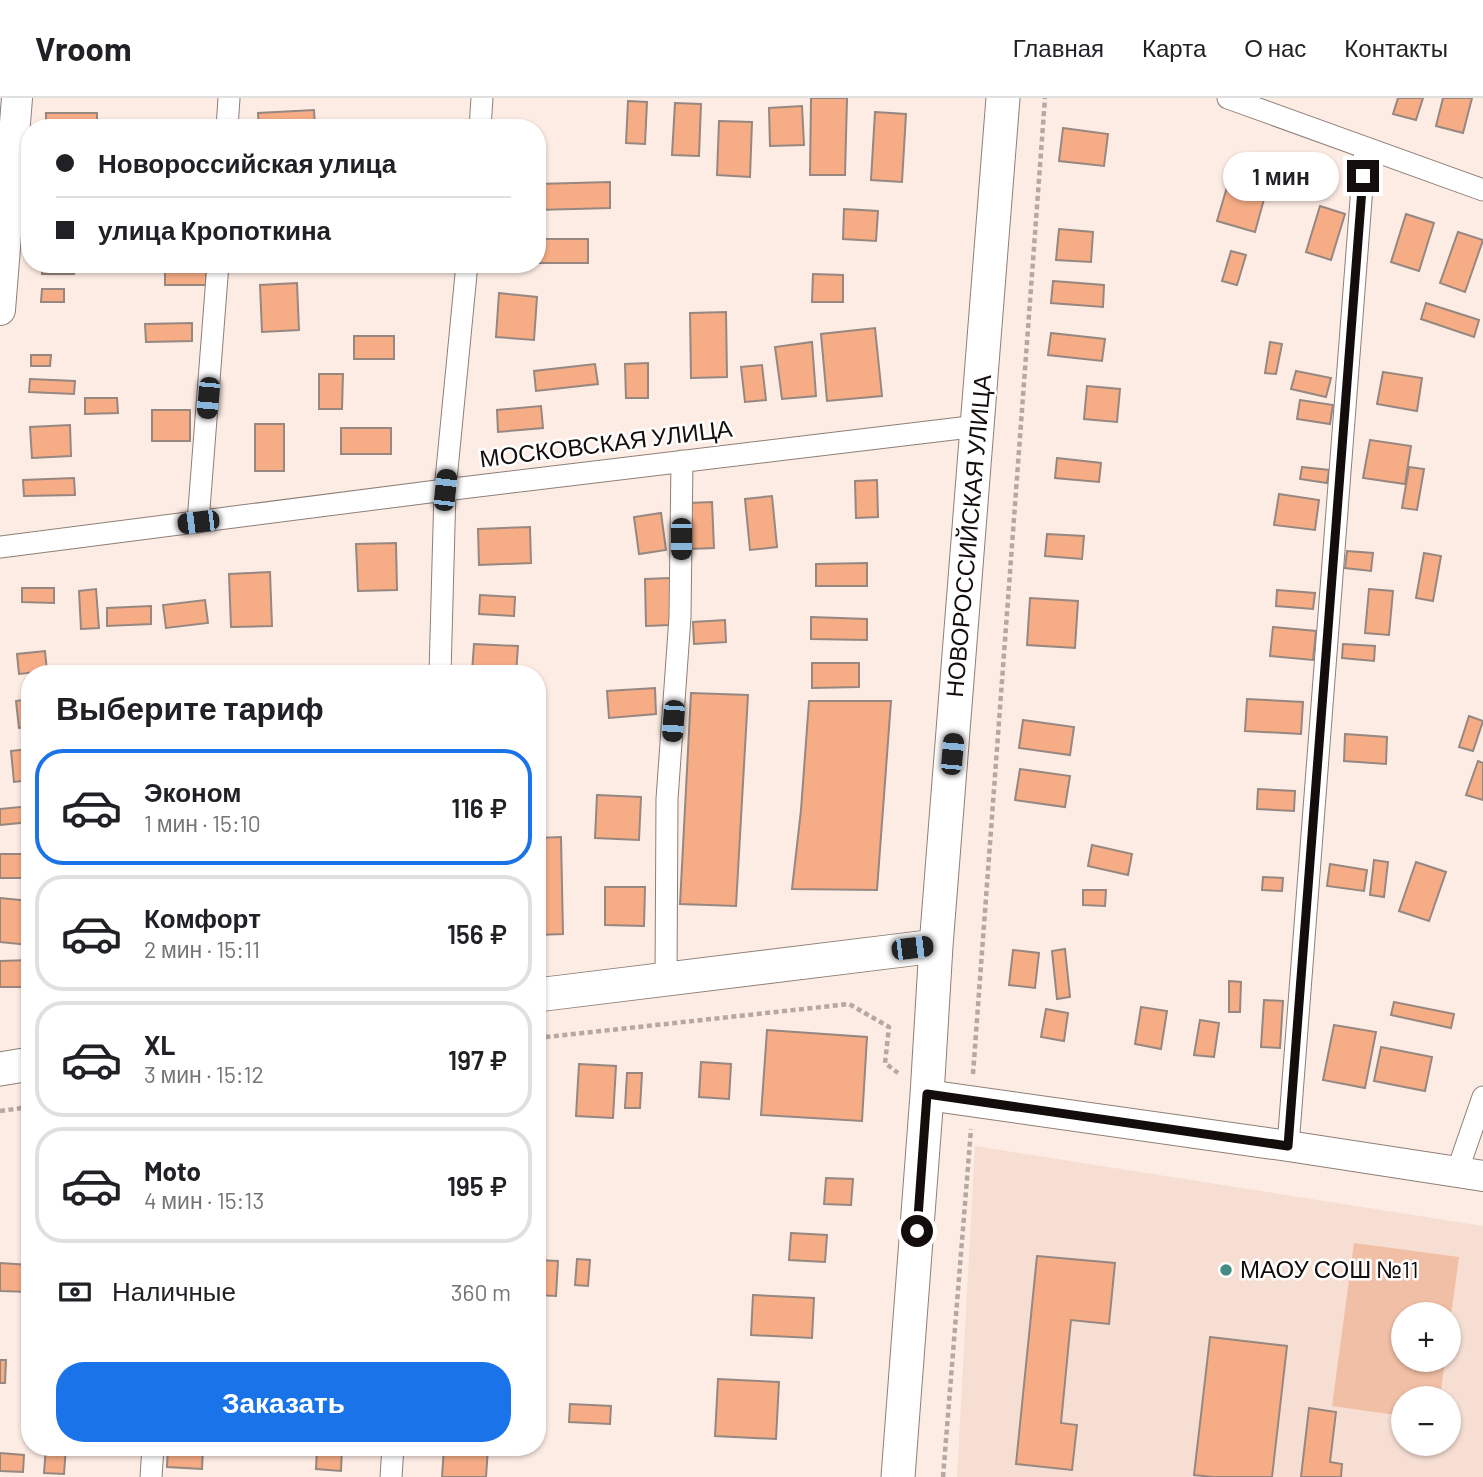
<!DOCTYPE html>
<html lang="ru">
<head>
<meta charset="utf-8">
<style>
	body { margin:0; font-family:Barlow,sans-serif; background:#f6f6f6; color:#202124; height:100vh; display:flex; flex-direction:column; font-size:26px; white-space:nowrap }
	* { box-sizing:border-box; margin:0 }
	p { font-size:23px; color:#757577 }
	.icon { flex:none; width:38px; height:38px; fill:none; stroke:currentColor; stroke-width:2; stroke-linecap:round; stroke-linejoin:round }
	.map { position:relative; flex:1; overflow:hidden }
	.drawer { position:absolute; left:21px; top:567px; width:525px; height:791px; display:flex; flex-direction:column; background:#fff; border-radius:28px; box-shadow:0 2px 5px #0004 }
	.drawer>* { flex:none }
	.hud { position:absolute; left:21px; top:21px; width:525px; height:154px; border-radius:28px; box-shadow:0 2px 5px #0004; display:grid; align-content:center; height:154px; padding:0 35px; background:#fff }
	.tools { position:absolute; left:1391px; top:1204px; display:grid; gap:14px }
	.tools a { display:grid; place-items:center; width:70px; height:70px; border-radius:50%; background:#fff; box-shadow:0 2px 5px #0004; font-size:35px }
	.end { position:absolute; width:32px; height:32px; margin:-16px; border:9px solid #130d0b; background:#fff; box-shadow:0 0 0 4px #fff }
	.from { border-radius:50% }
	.bubble { position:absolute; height:49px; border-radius:24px; background:#fff; box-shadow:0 2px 5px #0004; font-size:23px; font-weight:600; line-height:49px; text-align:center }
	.car { position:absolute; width:21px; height:42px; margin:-21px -10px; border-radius:9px; box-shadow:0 0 5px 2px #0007; background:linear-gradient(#222 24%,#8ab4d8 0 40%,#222 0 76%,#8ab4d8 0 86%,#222 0) }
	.hud b { display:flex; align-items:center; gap:24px; height:66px; font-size:26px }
	.hud b+b { border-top:2px solid #e0e0e0 }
	.hud i { width:18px; height:18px; background:#202124 }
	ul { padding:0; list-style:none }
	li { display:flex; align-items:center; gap:21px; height:116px; margin:0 14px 10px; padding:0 21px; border:4px solid #e0e0e0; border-radius:28px }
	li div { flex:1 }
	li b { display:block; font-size:26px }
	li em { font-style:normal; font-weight:600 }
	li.current { border-color:#1a73e8 }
	li>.icon { width:63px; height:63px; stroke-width:1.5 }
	h2 { padding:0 35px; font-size:32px; line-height:84px }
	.pay { display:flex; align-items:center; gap:18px; height:77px; padding:0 35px; font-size:26px }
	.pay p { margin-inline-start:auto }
	.cta { display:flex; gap:14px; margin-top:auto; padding:14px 35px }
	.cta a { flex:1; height:80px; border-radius:28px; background:#1a73e8; color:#fff; font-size:28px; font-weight:600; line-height:80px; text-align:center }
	header { display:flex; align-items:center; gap:42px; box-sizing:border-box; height:98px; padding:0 35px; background:#fff; border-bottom:2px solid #e0e0e0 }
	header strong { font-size:33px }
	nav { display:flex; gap:38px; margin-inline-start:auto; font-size:24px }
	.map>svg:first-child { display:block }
	.built { fill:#f6ded2; fill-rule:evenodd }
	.green { fill:#f0bfa5 }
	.building { fill:#f6ad86; stroke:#968780; stroke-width:2 }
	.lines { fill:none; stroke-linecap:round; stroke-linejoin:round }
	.street-casing { stroke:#8d7f77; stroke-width:23 }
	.secondary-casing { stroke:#8d7f77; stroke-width:32 }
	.primary-casing { stroke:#8d7f77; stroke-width:35 }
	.path { stroke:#b5a7a1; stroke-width:4.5; stroke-dasharray:5 3.5; stroke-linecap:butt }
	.street { stroke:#fff; stroke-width:21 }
	.secondary { stroke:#fff; stroke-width:30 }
	.primary { stroke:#fff; stroke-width:33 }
	.route { stroke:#130d0b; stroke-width:9 }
	.poi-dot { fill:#468c83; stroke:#fff; stroke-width:2.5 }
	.labels { text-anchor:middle; stroke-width:5; stroke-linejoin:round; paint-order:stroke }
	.street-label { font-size:24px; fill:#130d0b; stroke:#fff }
	.poi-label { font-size:24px; fill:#130d0b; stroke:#fff; text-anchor:start }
</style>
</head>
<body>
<header>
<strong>Vroom</strong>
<nav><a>Главная</a><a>Карта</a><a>О нас</a><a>Контакты</a></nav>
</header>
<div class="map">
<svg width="1483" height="1379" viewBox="0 0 1483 1379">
	<rect width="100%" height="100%" fill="#fdece4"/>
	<path class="built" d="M975 1048 1483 1128V1379H957ZM1404 1216H1449V1262H1404ZM1404 1300H1449V1346H1404Z"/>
	<path class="green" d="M1354 1145 1459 1159 1449 1232V1216H1404V1262H1445L1440 1300H1404L1403 1318 1332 1308Z"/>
	<path class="building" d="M811 0H847L845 77H810Z
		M1398 0H1423L1416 22 1393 16Z
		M1443 0H1472L1463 35 1436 28Z
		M628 3 647 4 645 46 626 45Z
		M675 5 701 6 699 58 672 57Z
		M802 8 804 47 770 48 769 10Z
		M314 12 315 30H259L258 15Z
		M875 14 906 16 902 84 871 82Z
		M46 15H97V30H46Z
		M719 23 752 24 750 79 717 77Z
		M207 24V30H189V25Z
		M1063 30 1108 36 1104 68 1059 63Z
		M1232 72 1269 83 1255 134 1217 123Z
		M610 84V110L537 112V86Z
		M1320 108 1345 116 1331 162 1306 154Z
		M844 111 878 113 876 143 843 141Z
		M1406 116 1434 125 1419 173 1391 164Z
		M1059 131 1093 134 1091 164 1056 162Z
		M1458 134 1483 142 1465 194 1440 185Z
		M537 141H588V165H537Z
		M1231 153 1246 157 1237 187 1222 183Z
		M42 166H74V176H42Z
		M165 166H206V187H165Z
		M813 176 843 177V204H812Z
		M1053 183 1104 187 1103 209 1051 205Z
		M297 185 299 232 262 234 260 187Z
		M42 191H64V204H41Z
		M499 195 537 199 534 242 496 239Z
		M1426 205 1479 222 1474 239 1421 221Z
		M726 214 727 279 691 280 690 215Z
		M192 225V243L146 244 145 226Z
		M875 230 882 298 827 303 821 236Z
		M1051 235 1105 241 1102 263 1048 257Z
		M354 238H394V261H354Z
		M812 244 816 298 782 301 775 249Z
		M1270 244 1282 246 1276 276 1265 275Z
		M31 257H51L50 268H31Z
		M648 265V300H626L625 266Z
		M595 266 598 286 536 293 534 273Z
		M762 267 766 302 745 304 741 269Z
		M1296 273 1331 280 1326 299 1291 291Z
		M1383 274 1422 280 1417 313 1377 306Z
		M319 276H343L342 311H319Z
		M30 281 75 283 74 296 29 294Z
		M1087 288 1120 291 1117 324 1084 321Z
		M85 300H117L118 315 85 316Z
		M1300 302 1333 307 1330 326 1297 321Z
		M541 308 543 330 498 334 497 312Z
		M152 312H190V343H152Z
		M255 326H284V373H255Z
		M70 327 71 358 32 360 30 329Z
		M341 330H391V356H341Z
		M1370 342 1411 348 1405 386 1363 380Z
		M1057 360 1101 365 1099 384 1055 380Z
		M1302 369 1329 372 1327 385 1300 381Z
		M1409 369 1424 371 1417 412 1402 410Z
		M74 380 75 397 24 398 23 382Z
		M877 382 878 419 856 420 855 383Z
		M1279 396 1319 402 1315 432 1274 427Z
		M772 398 777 449 750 452 745 401Z
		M712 404 714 450 690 451 688 405Z
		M661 415 666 452 639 456 634 419Z
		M530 429 531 465 479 467 478 431Z
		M1047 436 1084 438 1082 461 1045 458Z
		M396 445 397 492 358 493 356 446Z
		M1347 453 1373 455 1371 473 1345 470Z
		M1424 455 1441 458 1433 503 1416 500Z
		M867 465V488H816V466Z
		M270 474 272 528 231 529 229 476Z
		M670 480V527L646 528 645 481Z
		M22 490H54V505L22 504Z
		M96 491 99 530 81 531 79 493Z
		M1369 491 1393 493 1389 537 1365 535Z
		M1277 492 1315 495 1313 511 1276 508Z
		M480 497 515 499 514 518 479 516Z
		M1030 500 1078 503 1075 550 1027 547Z
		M205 502 208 525 166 530 163 507Z
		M151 508V526L107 528V510Z
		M811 519 867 521V542L811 541Z
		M725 522 726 544 694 546 693 524Z
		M1273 529 1316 533 1313 562 1270 558Z
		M474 546 518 548 516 576 472 574Z
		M1343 546 1375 548 1374 563 1342 560Z
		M45 553 47 573 19 576 17 556Z
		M812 565H859V589L812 590Z
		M655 590 656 616 609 620 607 593Z
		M691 595 748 597 736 808 680 806Z
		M30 601V629L19 630 16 603Z
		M1247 601 1303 604 1301 636 1245 633Z
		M809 603H891L877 792 792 791 801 712Z
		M1469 618 1483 623 1473 653 1459 649Z
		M1023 622 1074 629 1070 657 1019 650Z
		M1345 636 1387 639 1386 666 1344 663Z
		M30 651V682L14 684 11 653Z
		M1478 663 1483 665V702L1466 697Z
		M1020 671 1070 678 1065 709 1015 702Z
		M1258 691 1295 693 1294 713 1257 711Z
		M597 697 641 699 639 742 595 740Z
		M30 708V724L0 727V711Z
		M561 739 563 836 537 837V740Z
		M1092 747 1132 756 1128 777 1088 768Z
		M0 756H30V780H0Z
		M1374 762 1388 764 1384 799 1370 797Z
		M1416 764 1446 774 1429 823 1399 813Z
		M1330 766 1367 772 1364 793 1327 788Z
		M1263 779 1283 780 1282 793 1262 792Z
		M605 789H645L644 828 605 827Z
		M1083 792H1106L1105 808 1083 807Z
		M0 800 30 803 29 847 0 844Z
		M1065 851 1070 899 1057 901 1052 853Z
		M1013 852 1039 855 1035 890 1009 887Z
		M30 862V889H0V863Z
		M1229 883 1241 884 1240 914H1229Z
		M1264 902 1283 903 1280 950 1261 949Z
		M1394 904 1454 916 1451 930 1391 917Z
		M1141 909 1167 913 1161 951 1135 946Z
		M1046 911 1068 915 1064 943 1041 939Z
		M1200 922 1219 925 1214 959 1194 957Z
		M1334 927 1376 934 1365 990 1323 982Z
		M767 932 867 939 862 1023 761 1017Z
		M1381 949 1432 959 1425 993 1374 983Z
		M701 964 731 966 729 1001 699 999Z
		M579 966 616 968 613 1020 576 1018Z
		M627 975H642L640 1010H625Z
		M826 1080 853 1081 851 1107 824 1106Z
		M791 1135 827 1137 825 1164 789 1162Z
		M1037 1158 1115 1165 1109 1226 1071 1222 1061 1325 1077 1327 1072 1372 1016 1366Z
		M577 1161 590 1162 588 1188 575 1187Z
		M537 1162 558 1163 556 1198 537 1197Z
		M0 1165 30 1167V1194L0 1193Z
		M753 1197 814 1200 812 1240 751 1237Z
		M1210 1239 1287 1248 1272 1379H1213L1194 1377Z
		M0 1262H6L5 1285H0Z
		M718 1281 779 1284 776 1341 715 1338Z
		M570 1306 611 1308 610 1326 569 1324Z
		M1309 1310 1336 1314 1330 1364 1342 1366 1341 1379H1301Z
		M46 1349H66L64 1376 44 1375Z
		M168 1349H203L202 1371 167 1369Z
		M317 1349H342L341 1373 316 1371Z
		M444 1349 488 1350 486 1379H442Z
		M0 1355 24 1357 23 1374 0 1373Z"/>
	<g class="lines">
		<g class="street-casing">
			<path id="street" d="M1228 0 1483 92
				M227 30 229 0
				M480 30 482 0
				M198 424 218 166
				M0 449 445 392 978 328
				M440 576 445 392 467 166
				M666 881 667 701 680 519 682 363
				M1288 1048 1365 50
				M1457 1074 1483 999
				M151 1379 153 1349
				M391 1379 393 1349"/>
		</g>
		<g class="secondary-casing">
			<path id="secondary" d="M0 212 17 0
				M927 997 1288 1048 1483 1078"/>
		</g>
		<g class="primary-casing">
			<path id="primary" d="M537 897 936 848
				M0 971 30 966
				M898 1379 927 997 936 848 1003 0"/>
		</g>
		<path class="path" d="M537 940 849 906 889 929 885 965 898 975
			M973 976 1045 0
			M0 1013 30 1009
			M943 1379 971 1031"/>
		<use href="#street" class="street"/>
		<use href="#secondary" class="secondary"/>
		<use href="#primary" class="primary"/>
	</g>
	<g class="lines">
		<path class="route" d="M917 1133 927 996 1288 1048 1363 78"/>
	</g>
	<circle class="poi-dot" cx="1226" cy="1172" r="7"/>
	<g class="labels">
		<g class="street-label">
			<text transform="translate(606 346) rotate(-7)" y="8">МОСКОВСКАЯ УЛИЦА</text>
			<text transform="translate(969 438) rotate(-85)" y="8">НОВОРОССИЙСКАЯ УЛИЦА</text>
		</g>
		<g class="poi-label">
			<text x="1240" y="1180">МАОУ СОШ №11</text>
		</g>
	</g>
</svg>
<div class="tools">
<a>+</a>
<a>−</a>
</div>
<i class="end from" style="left:917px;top:1133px"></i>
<i class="end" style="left:1363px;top:78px"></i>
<div class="bubble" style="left:1223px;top:54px;width:116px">1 мин</div>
<i class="car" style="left:208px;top:300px;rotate:185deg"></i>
<i class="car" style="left:445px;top:392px;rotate:6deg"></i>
<i class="car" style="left:198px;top:424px;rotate:263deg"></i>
<i class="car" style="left:681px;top:441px;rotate:180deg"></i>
<i class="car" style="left:673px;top:623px;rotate:184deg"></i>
<i class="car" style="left:952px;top:656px;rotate:5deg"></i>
<i class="car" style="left:912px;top:850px;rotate:83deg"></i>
<div class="hud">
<b><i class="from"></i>Новороссийская улица</b>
<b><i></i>улица Кропоткина</b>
</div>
<section class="drawer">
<h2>Выберите тариф</h2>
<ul>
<li class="current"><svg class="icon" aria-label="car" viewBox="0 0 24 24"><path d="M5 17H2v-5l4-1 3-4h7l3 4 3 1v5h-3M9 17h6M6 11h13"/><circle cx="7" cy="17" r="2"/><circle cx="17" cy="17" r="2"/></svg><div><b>Эконом</b><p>1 мин · 15:10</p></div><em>116 ₽</em></li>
<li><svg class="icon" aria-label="car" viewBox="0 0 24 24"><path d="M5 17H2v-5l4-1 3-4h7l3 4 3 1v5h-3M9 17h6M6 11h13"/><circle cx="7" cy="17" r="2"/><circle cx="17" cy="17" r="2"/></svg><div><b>Комфорт</b><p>2 мин · 15:11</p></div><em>156 ₽</em></li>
<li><svg class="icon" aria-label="car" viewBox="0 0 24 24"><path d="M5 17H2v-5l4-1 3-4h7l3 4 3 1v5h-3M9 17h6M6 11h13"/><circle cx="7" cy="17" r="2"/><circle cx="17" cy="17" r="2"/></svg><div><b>XL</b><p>3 мин · 15:12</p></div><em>197 ₽</em></li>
<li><svg class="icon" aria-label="car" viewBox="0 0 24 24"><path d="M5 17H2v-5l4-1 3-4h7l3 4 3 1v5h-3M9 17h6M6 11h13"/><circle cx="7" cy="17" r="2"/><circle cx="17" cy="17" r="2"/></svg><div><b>Moto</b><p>4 мин · 15:13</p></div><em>195 ₽</em></li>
</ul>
<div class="pay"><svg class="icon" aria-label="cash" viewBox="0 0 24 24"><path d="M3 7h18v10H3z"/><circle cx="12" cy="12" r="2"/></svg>Наличные<p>360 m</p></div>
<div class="cta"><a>Заказать</a></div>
</section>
</div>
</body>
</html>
